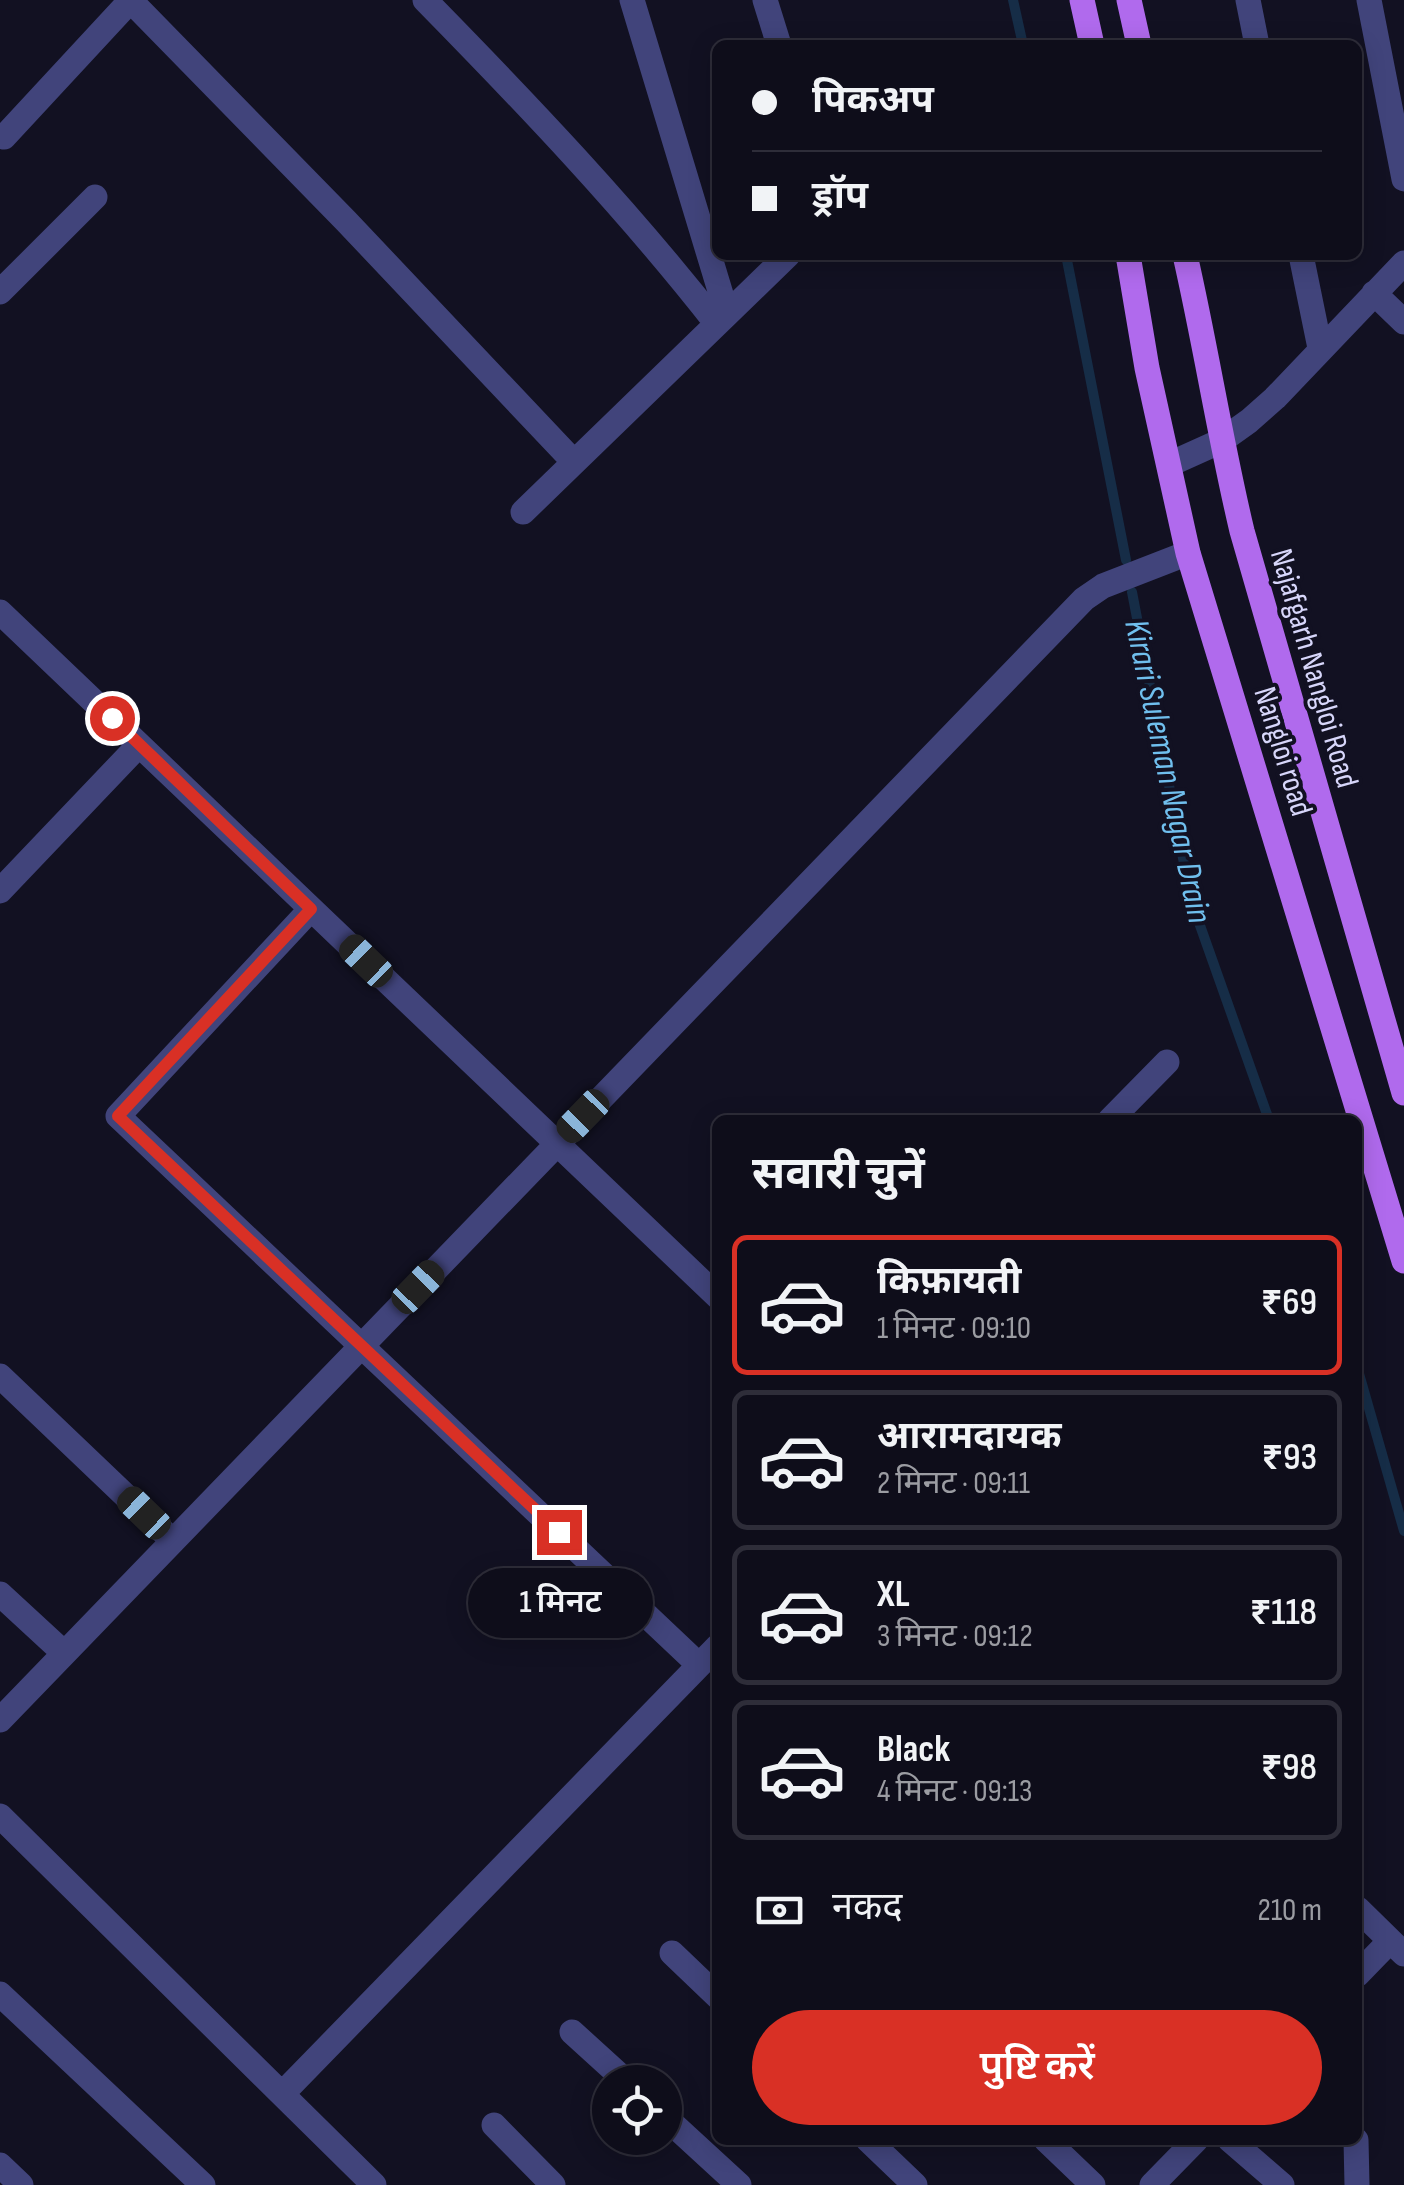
<!DOCTYPE html>
<html lang="hi">
<head>
<meta charset="utf-8">
<style>
	body { margin:0; font-family:"Sofia Sans Condensed","Noto Sans Devanagari",sans-serif; background:#171623; color:#f1f3f6; height:100vh; display:flex; flex-direction:column; font-size:38px; white-space:nowrap }
	* { box-sizing:border-box; margin:0 }
	p { font-size:32px; color:#9b9ca2 }
	.icon { flex:none; width:55px; height:55px; fill:none; stroke:currentColor; stroke-width:2; stroke-linecap:round; stroke-linejoin:round }
	.map { position:relative; flex:1; overflow:hidden }
	.sheet { position:absolute; left:712px; top:1115px; width:650px; height:1030px; display:flex; flex-direction:column; background:#0e0d1a; border-radius:15px; box-shadow:0 5px 25px #0003,0 0 0 2px #2e2d39 }
	.sheet>* { flex:none }
	.banner { position:absolute; left:712px; top:40px; width:650px; height:220px; border-radius:15px; box-shadow:0 5px 25px #0003,0 0 0 2px #2e2d39; display:grid; align-content:center; height:220px; padding:0 40px; background:#0e0d1a }
	.controls { position:absolute; left:592px; top:2065px; display:grid; gap:20px }
	.controls a { display:grid; place-items:center; width:90px; height:90px; border-radius:50%; background:#0e0d1a; box-shadow:0 5px 25px #0003,0 0 0 2px #2e2d39; font-size:50px }
	.end { position:absolute; width:45px; height:45px; margin:-22px; border:12px solid #d93025; background:#fff; box-shadow:0 0 0 5px #fff }
	.from { border-radius:50% }
	.bubble { position:absolute; height:70px; border-radius:35px; background:#0e0d1a; box-shadow:0 5px 25px #0003,0 0 0 2px #2e2d39; font-size:32px; font-weight:600; line-height:70px; text-align:center }
	.car { position:absolute; width:30px; height:60px; margin:-30px -15px; border-radius:12px; box-shadow:0 0 8px 2px #0007; background:linear-gradient(#222 24%,#8ab4d8 0 40%,#222 0 76%,#8ab4d8 0 86%,#222 0) }
	.banner b { display:flex; align-items:center; gap:35px; height:95px; font-size:38px }
	.banner b+b { border-top:2px solid #2e2d39 }
	.banner i { width:25px; height:25px; background:#f1f3f6 }
	ul { padding:0; list-style:none }
	li { display:flex; align-items:center; gap:30px; height:140px; margin:0 20px 15px; padding:0 20px; border:5px solid #2e2d39; border-radius:15px }
	li div { flex:1 }
	li b { display:block; font-size:38px }
	li em { font-style:normal; font-weight:600 }
	li.active { border-color:#d93025 }
	li>.icon { width:90px; height:90px; stroke-width:1.5 }
	h2 { padding:0 40px; font-size:45px; line-height:120px }
	.pay { display:flex; align-items:center; gap:25px; height:110px; padding:0 40px; font-size:38px }
	.pay p { margin-inline-start:auto }
	.cta { display:flex; gap:20px; margin-top:auto; padding:20px 40px }
	.cta a { flex:1; height:115px; border-radius:60px; background:#d93025; color:#fff; font-size:40px; font-weight:600; line-height:115px; text-align:center }
	.map>svg:first-child { display:block }
	.lines { fill:none; stroke-linecap:round; stroke-linejoin:round }
	.stream { stroke:#162d47; stroke-width:10 }
	.minor { stroke:#41447b; stroke-width:25 }
	.major { stroke:#b06aed; stroke-width:25 }
	.route { stroke:#d93025; stroke-width:12 }
	.labels { text-anchor:middle; stroke-width:8; stroke-linejoin:round; paint-order:stroke }
	.street-label { font-size:32px; fill:#d7d6fa; stroke:#121122 }
	.water-label { font-size:35px; font-style:italic; fill:#70bfee; stroke:#121122 }
</style>
</head>
<body>
<div class="map">
<svg width="1404" height="2185" viewBox="0 0 1404 2185">
	<rect width="100%" height="100%" fill="#121122"/>
	<g class="lines">
		<path class="stream" d="M1013 0 1023 45
			M1066 255 1126 560
			M1132 592 1191 900 1269 1120
			M1358 1370 1404 1531"/>
		<path class="minor" d="M130 0 346 221 574 462
			M425 0C527 104 627 209 717 324
			M632 0 727 314
			M765 0 779 45
			M1248 0 1257 45
			M1369 0 1404 179
			M4 137 131 0
			M1301 255 1320 348
			M0 292 95 197
			M1374 293 1404 322
			M1170 464 1221 441 1249 421 1275 398 1404 263
			M523 512 788 255
			M0 612 718 1297
			M0 891 139 745
			M311 909 118 1116 699 1665
			M1110 1120 1167 1062
			M0 1376 173 1541
			M0 1594 64 1653
			M0 1720 1084 599 1103 586 1188 553
			M0 1816 374 2185
			M1358 1909 1404 1954
			M672 1953 718 1997
			M1358 1974 1390 1941
			M0 1994 203 2185
			M572 2032 627 2082
			M282 2094 718 1646
			M665 2117 739 2185
			M494 2125 553 2185
			M868 2140 915 2185
			M1046 2140 1093 2185
			M1230 2140 1282 2185
			M1356 2140 1357 2185
			M0 2165 21 2185
			M1152 2185 1196 2140"/>
		<path class="major" d="M1082 0 1092 45
			M1129 0 1139 45
			M1128 255 1147 368 1188 553 1404 1261
			M1185 255C1206 347 1220 439 1242 531L1404 1093"/>
	</g>
	<g class="lines">
		<path class="route" d="M112 718 311 909 118 1116 559 1532"/>
	</g>
	<g class="labels">
		<g class="street-label">
			<text transform="translate(1315 668) rotate(74)" y="11">Najafgarh Nangloi Road</text>
			<text transform="translate(1284 751) rotate(73)" y="11">Nangloi road</text>
		</g>
		<g class="water-label">
			<text transform="translate(1169 771) rotate(78)" y="12">Kirari Suleman Nagar Drain</text>
		</g>
	</g>
</svg>
<div class="controls">
<a><svg class="icon" aria-label="locate" viewBox="0 0 24 24"><circle cx="12" cy="12" r="6"/><path d="M12 2v4M12 18v4M2 12h4M18 12h4"/></svg></a>
</div>
<i class="end from" style="left:112px;top:718px"></i>
<i class="end" style="left:559px;top:1532px"></i>
<div class="bubble" style="left:468px;top:1568px;width:185px">1 मिनट</div>
<i class="car" style="left:366px;top:961px;rotate:314deg"></i>
<i class="car" style="left:583px;top:1116px;rotate:224deg"></i>
<i class="car" style="left:418px;top:1287px;rotate:44deg"></i>
<i class="car" style="left:144px;top:1513px;rotate:314deg"></i>
<div class="banner">
<b><i class="from"></i>पिकअप</b>
<b><i></i>ड्रॉप</b>
</div>
<section class="sheet">
<h2>सवारी चुनें</h2>
<ul>
<li class="active"><svg class="icon" aria-label="car" viewBox="0 0 24 24"><path d="M5 17H2v-5l4-1 3-4h7l3 4 3 1v5h-3M9 17h6M6 11h13"/><circle cx="7" cy="17" r="2"/><circle cx="17" cy="17" r="2"/></svg><div><b>किफ़ायती</b><p>1 मिनट · 09:10</p></div><em>₹69</em></li>
<li><svg class="icon" aria-label="car" viewBox="0 0 24 24"><path d="M5 17H2v-5l4-1 3-4h7l3 4 3 1v5h-3M9 17h6M6 11h13"/><circle cx="7" cy="17" r="2"/><circle cx="17" cy="17" r="2"/></svg><div><b>आरामदायक</b><p>2 मिनट · 09:11</p></div><em>₹93</em></li>
<li><svg class="icon" aria-label="car" viewBox="0 0 24 24"><path d="M5 17H2v-5l4-1 3-4h7l3 4 3 1v5h-3M9 17h6M6 11h13"/><circle cx="7" cy="17" r="2"/><circle cx="17" cy="17" r="2"/></svg><div><b>XL</b><p>3 मिनट · 09:12</p></div><em>₹118</em></li>
<li><svg class="icon" aria-label="car" viewBox="0 0 24 24"><path d="M5 17H2v-5l4-1 3-4h7l3 4 3 1v5h-3M9 17h6M6 11h13"/><circle cx="7" cy="17" r="2"/><circle cx="17" cy="17" r="2"/></svg><div><b>Black</b><p>4 मिनट · 09:13</p></div><em>₹98</em></li>
</ul>
<div class="pay"><svg class="icon" aria-label="cash" viewBox="0 0 24 24"><path d="M3 7h18v10H3z"/><circle cx="12" cy="12" r="2"/></svg>नकद<p>210 m</p></div>
<div class="cta"><a>पुष्टि करें</a></div>
</section>
</div>
</body>
</html>
